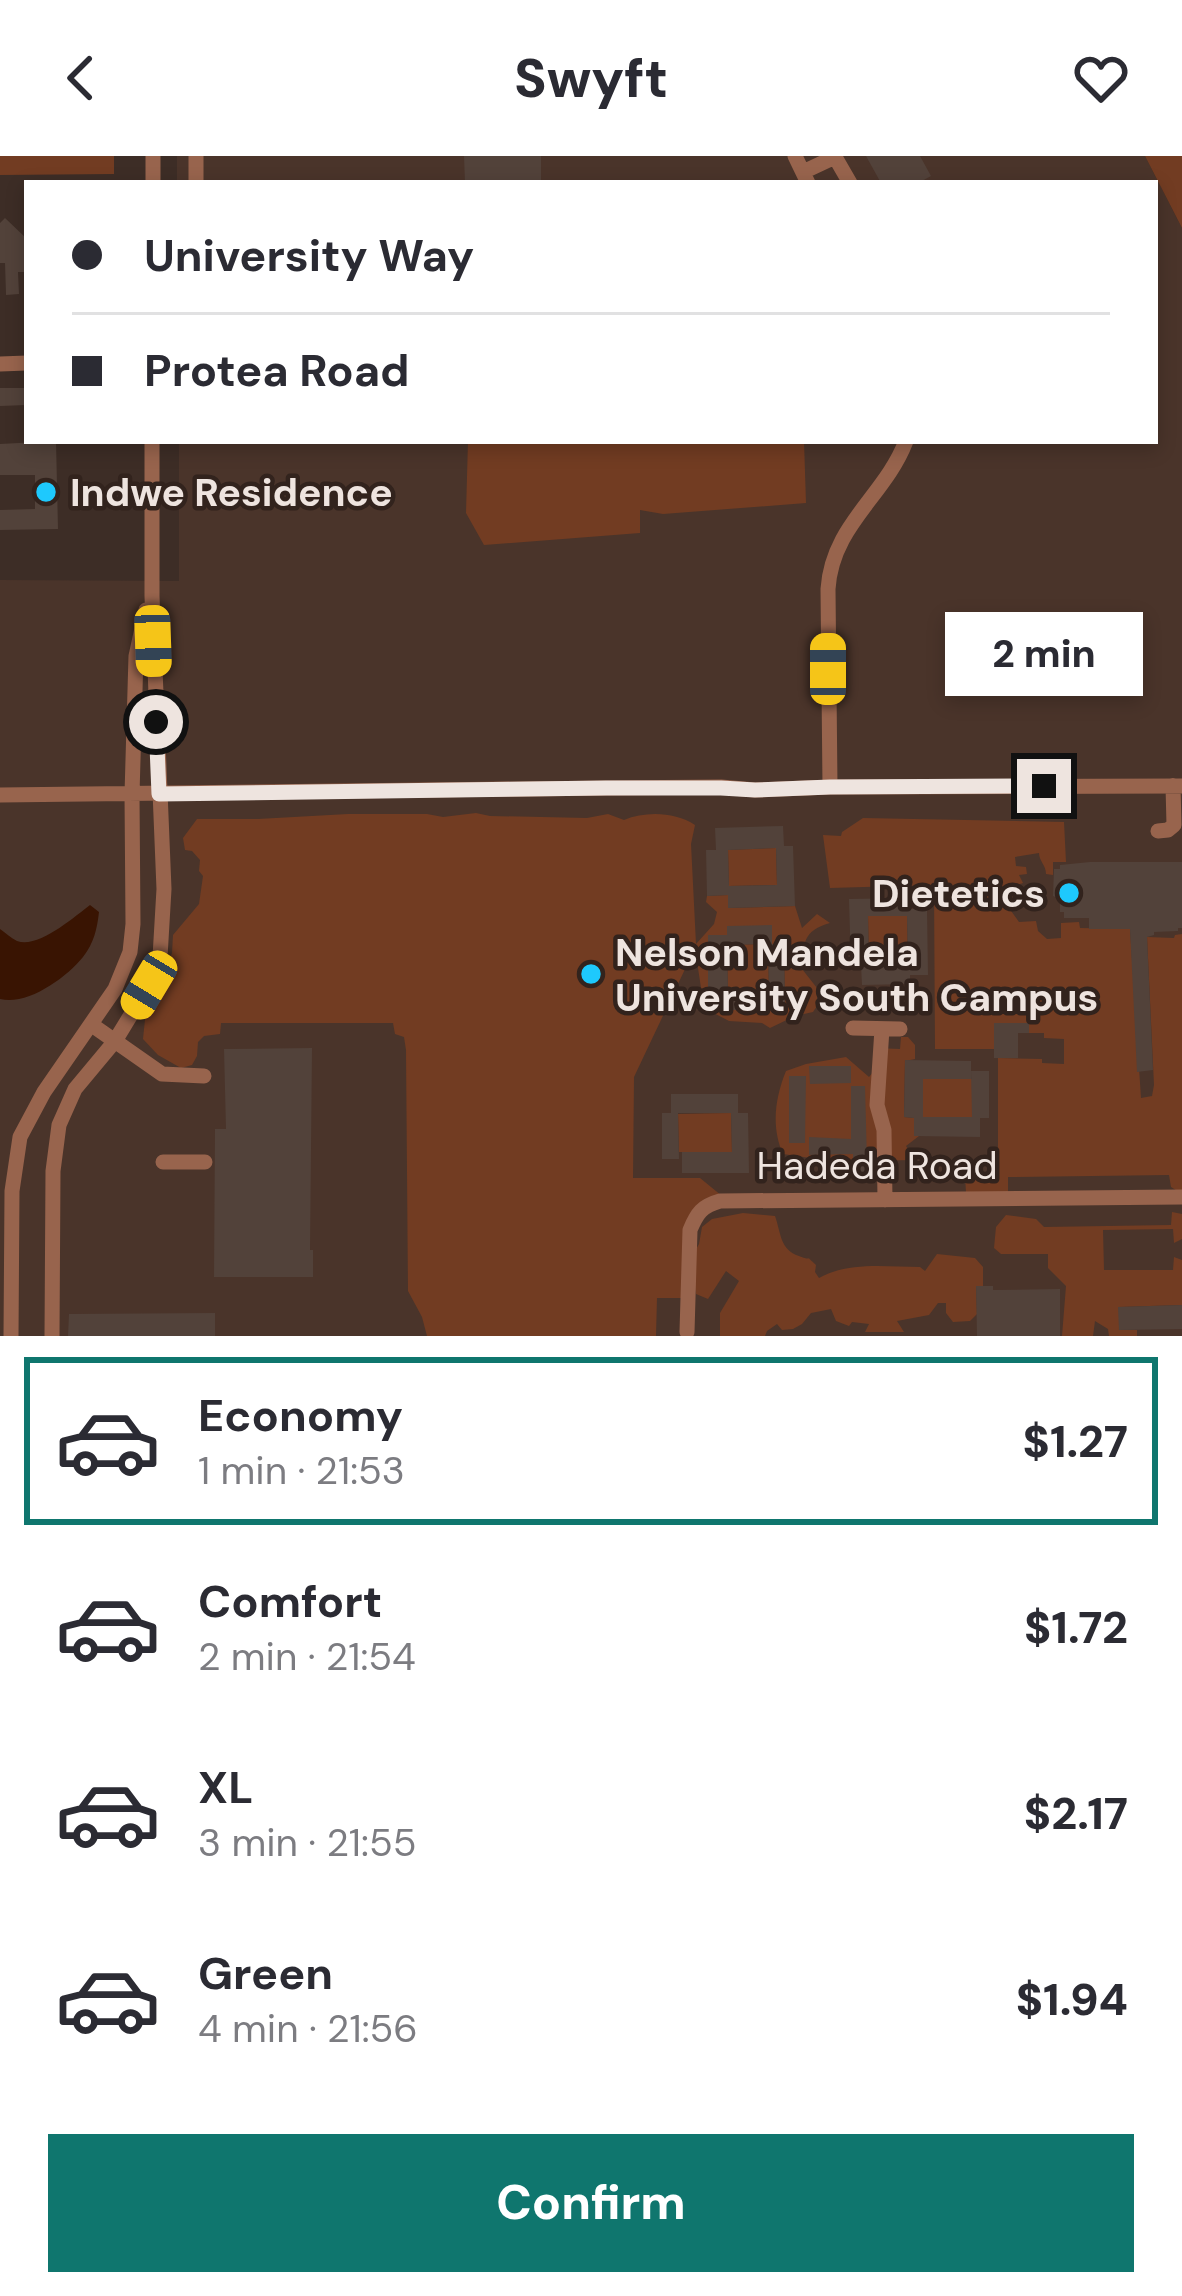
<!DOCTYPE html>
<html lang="en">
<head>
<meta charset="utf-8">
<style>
	body { margin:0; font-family:"DM Sans",sans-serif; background:#f7f7f7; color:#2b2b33; height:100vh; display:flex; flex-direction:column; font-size:45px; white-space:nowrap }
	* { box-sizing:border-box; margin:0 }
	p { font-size:39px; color:#7c7c81 }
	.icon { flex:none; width:66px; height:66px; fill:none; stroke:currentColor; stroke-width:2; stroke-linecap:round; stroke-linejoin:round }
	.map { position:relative; height:1180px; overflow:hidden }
	.drawer { display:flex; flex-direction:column; background:#fff; flex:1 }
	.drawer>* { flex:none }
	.banner { position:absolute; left:24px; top:24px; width:1134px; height:264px; border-radius:0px; box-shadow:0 6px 18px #0003; display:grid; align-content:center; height:264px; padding:0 48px; background:#fff }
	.end { position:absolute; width:54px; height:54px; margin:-27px; border:15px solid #eee4df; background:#111; box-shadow:0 0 0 6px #111 }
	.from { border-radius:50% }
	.bubble { position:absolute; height:84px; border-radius:0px; background:#fff; box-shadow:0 6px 18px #0003; font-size:39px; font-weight:800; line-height:84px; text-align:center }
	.car { position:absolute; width:36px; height:72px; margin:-36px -18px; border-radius:15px; box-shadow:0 0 9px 3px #0007; background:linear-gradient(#f5c518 24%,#345 0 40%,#f5c518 0 76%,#345 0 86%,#f5c518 0) }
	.banner b { display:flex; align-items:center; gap:42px; height:114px; font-size:45px }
	.banner b+b { border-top:3px solid #e1e1e2 }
	.banner i { width:30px; height:30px; background:#2b2b33 }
	ul { padding:21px 0 0; list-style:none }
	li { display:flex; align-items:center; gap:36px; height:168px; margin:0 24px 18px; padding:0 24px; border:6px solid transparent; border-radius:0px }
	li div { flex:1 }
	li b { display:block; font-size:45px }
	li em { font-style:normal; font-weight:800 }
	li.active { border-color:#0f766e }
	li>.icon { width:108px; height:108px; stroke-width:1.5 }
	.primary-button { display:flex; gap:24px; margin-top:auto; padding:24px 48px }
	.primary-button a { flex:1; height:138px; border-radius:0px; background:#0f766e; color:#fff; font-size:48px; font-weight:800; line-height:138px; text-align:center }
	header { display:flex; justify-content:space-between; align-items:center; height:156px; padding:0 48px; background:#fff; font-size:54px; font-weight:800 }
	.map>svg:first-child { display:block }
	.built { fill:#4a342a }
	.green { fill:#723c22; fill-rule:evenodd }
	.water { fill:#391402 }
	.building { fill:#52423a; fill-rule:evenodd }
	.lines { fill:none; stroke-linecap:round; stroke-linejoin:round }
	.minor { stroke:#98644d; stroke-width:15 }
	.route { stroke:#eee4df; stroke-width:15 }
	.poi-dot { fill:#1ec9fd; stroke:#32231d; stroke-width:4.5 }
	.labels { text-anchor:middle; stroke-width:9; stroke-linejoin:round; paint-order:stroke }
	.poi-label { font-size:39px; font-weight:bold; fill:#eee4df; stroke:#32231d; text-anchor:start }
	.street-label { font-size:39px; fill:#eee4df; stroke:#32231d }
</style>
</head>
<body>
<header><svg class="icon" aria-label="back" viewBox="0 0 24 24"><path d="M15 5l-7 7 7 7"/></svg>Swyft<svg class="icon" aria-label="heart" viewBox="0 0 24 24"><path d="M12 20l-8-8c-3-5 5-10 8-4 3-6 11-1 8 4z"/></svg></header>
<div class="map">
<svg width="1182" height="1180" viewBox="0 0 1182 1180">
	<rect width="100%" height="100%" fill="#3d2d26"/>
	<path class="built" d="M177 0H1145L1182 72V1180H0V424L179 425V285H1155V27H177Z"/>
	<path class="green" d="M0 0H114V18L0 19Z
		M1145 0H1182V72Z
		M468 285H804L806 347 663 358 640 354V377L484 389 466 357Z
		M476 657 490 660 587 662 608 658 624 664C646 655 675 656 695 669L691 688 696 788 714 768 717 756 706 746 707 740 728 739 729 752 795 750 802 772 817 758 830 767C802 775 804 787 802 813L817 832V850L813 856 795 860 770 872 762 867 729 865 704 852 695 792 634 921 633 1022H700L722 1040 704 1043 682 1142H657L656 1180H427L422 1161 408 1135 406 894 404 881 395 878 393 867H221L220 878 204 880 198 886 197 900 192 909 181 912 158 899 143 883 146 854 172 797 173 779 199 748 203 720 199 715 200 704 192 695 185 694 183 682 197 663H258L348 658H427L443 661ZM728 770H771L772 788H784L785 854H727V844L709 845 708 779H727Z
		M863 662 1064 666 1066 706H1053V719L1046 718C1046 709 1039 705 1039 697L1015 701 1016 710 1026 711 1027 718 1019 719 1023 727 1008 732 1013 740 1006 748 1019 766 1036 765 1038 775 1047 783 1061 782V767L1079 766 1080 772 1130 773 1141 942 1152 940 1154 929 1147 781 1174 782 1175 779 1182 778V1038L1171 1031 1169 1019 1008 1021V1037H966L965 1019H924L998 1016V902L1042 903V907L1064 908V883L1044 882V877H1029V867H995L994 893H935L934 729 830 732 823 679 841 680 842 676Z
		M776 692 777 729 729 730 728 694Z
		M868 760H907L908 808 869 809Z
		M768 788 769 836 728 837 727 789Z
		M901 881H908L915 889V903L905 905 904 961 914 962V979L919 980 906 990 915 1004 854 1005 853 1016 825 1015 817 1003 783 998C771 971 775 942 786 915L806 908 846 901 869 921 874 915V892L900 893Z
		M923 923H972V961H923Z
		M731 957 732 996H679L678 958Z
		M1172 1056 1182 1058V1083L1174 1087 1173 1073 1103 1074 1104 1114H1173L1174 1101 1182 1104V1149L1119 1151V1174H1137V1180H1109L1108 1173 1095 1165 1093 1180H1062L1066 1130 1048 1112V1098H1001L994 1092 996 1071 1006 1059 1036 1063 1044 1071 1171 1069Z
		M743 1057 775 1060C781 1077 780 1094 799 1100 816 1107 802 1096 816 1109L815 1116 819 1122C850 1105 886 1111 920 1111L925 1115 937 1098 975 1102 983 1111V1130L976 1131 977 1158 970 1165 953 1166 946 1157V1147H938L929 1159 897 1165 904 1176H865L869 1168 852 1166 849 1170 836 1165 831 1153 811 1157 802 1168 793 1173 782 1174 777 1168 767 1175 765 1180H720V1157L739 1125 726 1115 708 1143 696 1138 691 1102 699 1088 702 1071 712 1063Z"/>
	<path class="water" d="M90 749 99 756C97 773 94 787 83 801 66 822 27 850 0 843V773C6 777 11 782 17 785 38 793 74 761 90 749Z"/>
	<path class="building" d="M464 0H541V27H465Z
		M866 0H920L931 20 918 27H881Z
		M5 62 27 83V116H18L19 138 6 139 5 107H0V67Z
		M0 232H27V249L0 250Z
		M56 285 58 373 0 374V354L35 353V319H0V288Z
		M783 670 784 690H793L795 750 728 752V739L707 740 706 694H716L715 672ZM776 692 777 729 729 730 728 694Z
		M1090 706H1182V772H1178V775L1154 776V779L1147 781 1153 914 1137 916 1130 773H1089V762H1064V756H1060V743L1053 740 1054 713H1060V709Z
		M910 742V753H927L928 819H910V828L862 829 861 809H851L849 743ZM868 760H907L908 808 869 809Z
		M772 769V788H784L785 854H727V844L708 845V779H727V770ZM768 788 769 836 728 837 727 789Z
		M994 867H1029V877H1018V902H994Z
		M312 892 310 1094H313V1121H214L215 973H226L224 893Z
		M905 904 971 905V923H923V961H972L971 915H989V962H980V981L914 980V962L904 961Z
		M809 910H851V927L810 928Z
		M789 920H806L805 987H789Z
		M851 930H865L867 1005H872L873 1016H853V998L809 999V981L851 983Z
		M671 938H738V957H678L679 1003H662V957H671Z
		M731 957H748L749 1017H682V996H732Z
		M976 1130H993V1134L1060 1133V1180H977Z
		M1182 1149V1173L1119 1174 1118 1151Z
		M215 1157V1180H68L69 1158Z"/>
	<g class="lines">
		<path class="minor" d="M795 0 808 27
			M803 16 835 1 850 27
			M153 27V0
			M196 27V0
			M0 208 27 207
			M830 631 828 433C832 369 885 340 906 285
			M0 639 606 632 721 631 755 634 830 631 1182 630
			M1158 675 1168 674 1174 669 1173 630
			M92 869 162 918 204 920
			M853 872 900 873
			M882 873 877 949 884 974 885 1044
			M163 1006H205
			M687 1176 690 1074C697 1057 702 1050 720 1045L1182 1041
			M11 1180 12 1035 20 981 44 936 115 833 130 796 133 768 132 638 136 500 146 454
			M52 1180 53 1015 59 969 75 933 115 885 149 829 160 801 164 733 152 440V285"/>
	</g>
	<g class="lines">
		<path class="route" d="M156 566 159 638 606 632H721L755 634 830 631 1044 630"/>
	</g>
	<g class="poi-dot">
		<circle cx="46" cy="336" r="12"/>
		<circle cx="1069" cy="737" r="12"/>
		<circle cx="591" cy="818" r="12"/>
	</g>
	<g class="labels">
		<g class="poi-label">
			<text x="70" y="350">Indwe Residence</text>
			<text x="1045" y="751" text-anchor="end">Dietetics</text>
			<text x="615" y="810">Nelson Mandela<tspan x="615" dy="45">University South Campus</tspan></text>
		</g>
		<g class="street-label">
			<text x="877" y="1023">Hadeda Road</text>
		</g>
	</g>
</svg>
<i class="end from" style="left:156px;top:566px"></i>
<i class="end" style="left:1044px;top:630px"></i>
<div class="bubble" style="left:945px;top:456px;width:198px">2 min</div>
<i class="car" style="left:153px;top:485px;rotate:178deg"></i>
<i class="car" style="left:828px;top:513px;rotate:0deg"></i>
<i class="car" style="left:149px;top:829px;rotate:211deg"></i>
<div class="banner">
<b><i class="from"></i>University Way</b>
<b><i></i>Protea Road</b>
</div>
</div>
<section class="drawer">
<ul>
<li class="active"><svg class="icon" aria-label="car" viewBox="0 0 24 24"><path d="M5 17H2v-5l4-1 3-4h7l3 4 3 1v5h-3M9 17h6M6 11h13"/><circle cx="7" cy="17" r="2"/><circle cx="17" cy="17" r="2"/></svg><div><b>Economy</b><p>1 min · 21:53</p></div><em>$1.27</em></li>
<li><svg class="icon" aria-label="car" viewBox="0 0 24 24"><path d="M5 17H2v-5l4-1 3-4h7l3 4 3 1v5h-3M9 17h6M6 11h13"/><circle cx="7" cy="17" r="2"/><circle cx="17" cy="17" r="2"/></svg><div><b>Comfort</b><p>2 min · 21:54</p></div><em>$1.72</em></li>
<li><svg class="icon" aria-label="car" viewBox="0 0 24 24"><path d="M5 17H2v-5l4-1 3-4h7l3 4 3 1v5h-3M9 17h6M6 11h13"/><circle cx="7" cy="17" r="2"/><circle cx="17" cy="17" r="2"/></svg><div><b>XL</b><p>3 min · 21:55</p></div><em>$2.17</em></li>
<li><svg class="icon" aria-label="car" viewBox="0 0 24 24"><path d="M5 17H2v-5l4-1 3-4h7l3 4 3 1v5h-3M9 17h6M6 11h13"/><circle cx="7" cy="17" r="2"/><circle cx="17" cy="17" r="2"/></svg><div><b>Green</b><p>4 min · 21:56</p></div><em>$1.94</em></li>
</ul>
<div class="primary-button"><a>Confirm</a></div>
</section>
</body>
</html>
